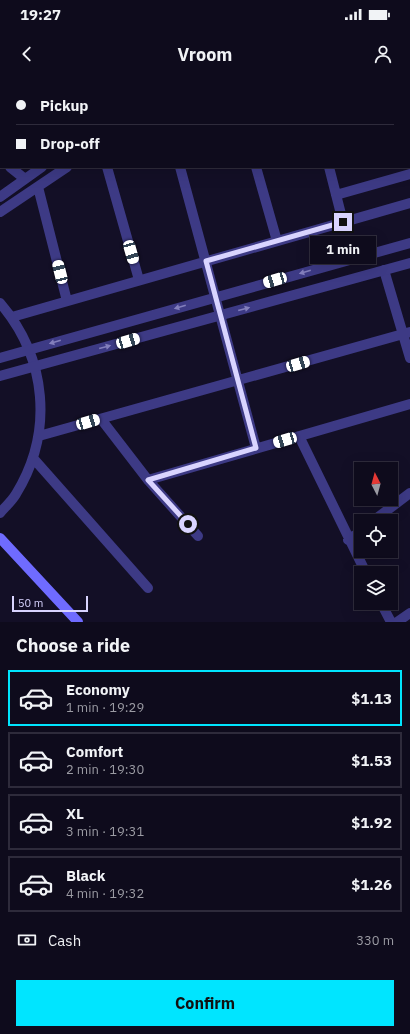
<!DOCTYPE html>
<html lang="en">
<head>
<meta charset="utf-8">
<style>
	body { margin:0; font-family:"IBM Plex Sans",sans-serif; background:#171425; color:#f1f3f6; height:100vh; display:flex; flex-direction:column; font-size:15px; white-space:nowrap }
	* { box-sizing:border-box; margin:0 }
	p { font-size:13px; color:#9b9ba3 }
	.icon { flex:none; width:22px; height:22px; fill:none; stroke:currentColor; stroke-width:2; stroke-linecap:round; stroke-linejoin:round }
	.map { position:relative; height:542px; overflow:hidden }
	.panel { display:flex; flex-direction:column; background:#0e0b1c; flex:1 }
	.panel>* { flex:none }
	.top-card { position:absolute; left:0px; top:0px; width:410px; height:88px; box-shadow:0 4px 16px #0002,0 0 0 1px #2e2b3b; display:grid; align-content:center; height:88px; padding:0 16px; background:#0e0b1c }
	.needle { width:26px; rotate:354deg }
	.controls { position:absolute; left:354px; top:382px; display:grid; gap:8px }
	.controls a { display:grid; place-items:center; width:44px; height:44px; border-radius:0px; background:#0e0b1c; box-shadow:0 4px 16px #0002,0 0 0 1px #2e2b3b; font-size:20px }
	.scale { position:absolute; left:12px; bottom:10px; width:76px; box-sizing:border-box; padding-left:4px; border:2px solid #d9d4ff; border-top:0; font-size:11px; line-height:14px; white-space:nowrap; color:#d9d4ff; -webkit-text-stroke:3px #130f26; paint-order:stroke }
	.end { position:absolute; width:18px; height:18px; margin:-9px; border:5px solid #d9d4ff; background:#111; box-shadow:0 0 0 2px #111 }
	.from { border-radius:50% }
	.bubble { position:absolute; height:28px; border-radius:0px; background:#0e0b1c; box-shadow:0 4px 16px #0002,0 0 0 1px #2e2b3b; font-size:13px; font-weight:700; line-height:28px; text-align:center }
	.car { position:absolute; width:12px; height:24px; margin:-12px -6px; border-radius:5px; box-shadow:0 0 3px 1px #0007; background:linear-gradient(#fff 24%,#345 0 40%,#fff 0 76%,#345 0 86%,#fff 0) }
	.top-card b { display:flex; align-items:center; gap:14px; height:38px; font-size:15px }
	.top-card b+b { border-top:1px solid #2e2b3b }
	.top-card i { width:10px; height:10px; background:#f1f3f6 }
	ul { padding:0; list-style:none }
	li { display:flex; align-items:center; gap:12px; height:56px; margin:0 8px 6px; padding:0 8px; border:2px solid #2e2b3b; border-radius:0px }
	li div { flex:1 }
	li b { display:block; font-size:15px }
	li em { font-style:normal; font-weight:700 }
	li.on { border-color:#00e5ff }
	li>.icon { width:36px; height:36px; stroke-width:1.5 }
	h2 { padding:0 16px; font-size:18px; line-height:48px }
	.pay { display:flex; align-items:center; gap:10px; height:44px; padding:0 16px; font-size:15px }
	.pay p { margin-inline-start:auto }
	.cta { display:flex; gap:8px; margin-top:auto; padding:8px 16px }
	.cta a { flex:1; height:46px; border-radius:0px; background:#00e5ff; color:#111; font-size:16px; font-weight:700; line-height:46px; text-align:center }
	.status { display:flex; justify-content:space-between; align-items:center; height:28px; padding:0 20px; background:#0e0b1c; direction:ltr }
	.status svg { height:11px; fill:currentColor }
	header { display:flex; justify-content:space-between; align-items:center; height:52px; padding:0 16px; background:#0e0b1c; font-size:18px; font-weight:700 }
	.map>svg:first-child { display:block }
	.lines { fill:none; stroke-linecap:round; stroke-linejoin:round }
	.minor { stroke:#3d3a85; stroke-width:10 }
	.tertiary { stroke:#3d3a85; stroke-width:10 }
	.secondary { stroke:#6f6bff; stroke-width:10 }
	.oneway { fill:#837fbc }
	.route { stroke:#d9d4ff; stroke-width:5 }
</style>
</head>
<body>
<div class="status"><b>19:27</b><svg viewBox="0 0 49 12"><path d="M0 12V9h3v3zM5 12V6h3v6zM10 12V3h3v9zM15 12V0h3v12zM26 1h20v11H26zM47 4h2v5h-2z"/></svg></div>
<header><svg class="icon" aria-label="back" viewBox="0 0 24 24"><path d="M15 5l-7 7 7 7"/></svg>Vroom<svg class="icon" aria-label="person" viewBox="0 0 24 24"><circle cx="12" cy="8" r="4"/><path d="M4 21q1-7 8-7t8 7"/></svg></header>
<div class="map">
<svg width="410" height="542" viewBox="0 0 410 542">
	<rect width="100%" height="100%" fill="#130f26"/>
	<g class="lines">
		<path class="minor" d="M15 0 16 1
			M306 0V1
			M105 1 106 0
			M167 1 169 0
			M192 1 193 0
			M274 1 275 0
			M409 19H410
			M0 80H1
			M10 87 25 99
			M107 87 139 200
			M180 87 256 368
			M256 87 277 161
			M329 87 343 142
			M38 107 67 221
			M336 115 410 94
			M0 117 42 87
			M0 132 67 87
			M384 190 410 278
			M0 223C47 278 54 352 16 414 12 421 5 427 0 433
			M12 237 410 123
			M101 339 148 400 198 456
			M39 356 410 252
			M299 356 366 493
			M33 378 148 508
			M148 400 410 324
			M373 441 410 413
			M348 460 361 451
			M381 523 391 542
			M397 542 410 533"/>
		<path class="tertiary" d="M0 278 410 163
			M0 296 410 183"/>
		<path class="secondary" d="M0 458 78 542"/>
	</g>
	<defs><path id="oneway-solid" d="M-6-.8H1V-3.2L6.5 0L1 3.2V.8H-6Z"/></defs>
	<g class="oneway">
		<use href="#oneway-solid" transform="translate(305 192) rotate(164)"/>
		<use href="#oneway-solid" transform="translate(180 227) rotate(164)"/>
		<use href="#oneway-solid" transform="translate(244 229) rotate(-15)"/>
		<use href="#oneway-solid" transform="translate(55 262) rotate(164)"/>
		<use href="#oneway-solid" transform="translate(105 267) rotate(-15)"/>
	</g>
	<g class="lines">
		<path class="route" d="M188 444 148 400 256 368 206 181 343 142"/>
	</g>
</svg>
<div class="controls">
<a><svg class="needle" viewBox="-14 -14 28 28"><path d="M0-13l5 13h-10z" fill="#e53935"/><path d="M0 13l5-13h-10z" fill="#9b9ba3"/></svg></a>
<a><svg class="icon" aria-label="locate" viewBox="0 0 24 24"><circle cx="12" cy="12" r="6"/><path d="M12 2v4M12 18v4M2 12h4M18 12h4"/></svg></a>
<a><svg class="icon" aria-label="layers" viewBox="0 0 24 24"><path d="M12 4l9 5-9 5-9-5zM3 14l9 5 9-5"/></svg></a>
</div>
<div class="scale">50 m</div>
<i class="end from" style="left:188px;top:444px"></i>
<i class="end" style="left:343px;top:142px"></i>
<div class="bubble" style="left:310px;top:156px;width:66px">1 min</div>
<i class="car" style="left:131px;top:172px;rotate:164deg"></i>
<i class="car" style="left:60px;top:192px;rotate:346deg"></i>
<i class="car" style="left:275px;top:200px;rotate:254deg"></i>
<i class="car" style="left:128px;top:261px;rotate:74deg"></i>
<i class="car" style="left:298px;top:284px;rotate:74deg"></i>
<i class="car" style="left:88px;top:342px;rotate:74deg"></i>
<i class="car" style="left:285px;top:360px;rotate:254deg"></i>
<div class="top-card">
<b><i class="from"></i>Pickup</b>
<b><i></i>Drop-off</b>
</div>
</div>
<section class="panel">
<h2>Choose a ride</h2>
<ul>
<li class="on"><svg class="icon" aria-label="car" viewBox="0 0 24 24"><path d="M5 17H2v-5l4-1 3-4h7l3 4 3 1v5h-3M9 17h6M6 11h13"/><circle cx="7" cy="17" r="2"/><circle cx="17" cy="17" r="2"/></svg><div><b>Economy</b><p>1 min · 19:29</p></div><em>$1.13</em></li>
<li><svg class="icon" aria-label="car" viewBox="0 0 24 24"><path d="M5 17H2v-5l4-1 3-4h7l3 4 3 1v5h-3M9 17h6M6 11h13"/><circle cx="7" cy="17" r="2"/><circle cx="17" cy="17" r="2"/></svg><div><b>Comfort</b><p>2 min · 19:30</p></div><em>$1.53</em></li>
<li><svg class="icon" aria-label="car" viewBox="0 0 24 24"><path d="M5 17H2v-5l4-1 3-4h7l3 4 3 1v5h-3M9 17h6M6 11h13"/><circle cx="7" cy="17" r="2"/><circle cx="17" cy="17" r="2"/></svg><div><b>XL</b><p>3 min · 19:31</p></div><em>$1.92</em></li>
<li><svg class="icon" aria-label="car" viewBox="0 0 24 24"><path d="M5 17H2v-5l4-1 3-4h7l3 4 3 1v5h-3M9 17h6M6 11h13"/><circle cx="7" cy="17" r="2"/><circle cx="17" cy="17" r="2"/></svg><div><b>Black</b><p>4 min · 19:32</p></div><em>$1.26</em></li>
</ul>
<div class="pay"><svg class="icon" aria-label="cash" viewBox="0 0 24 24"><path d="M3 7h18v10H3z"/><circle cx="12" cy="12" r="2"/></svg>Cash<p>330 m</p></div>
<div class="cta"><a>Confirm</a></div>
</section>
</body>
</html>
